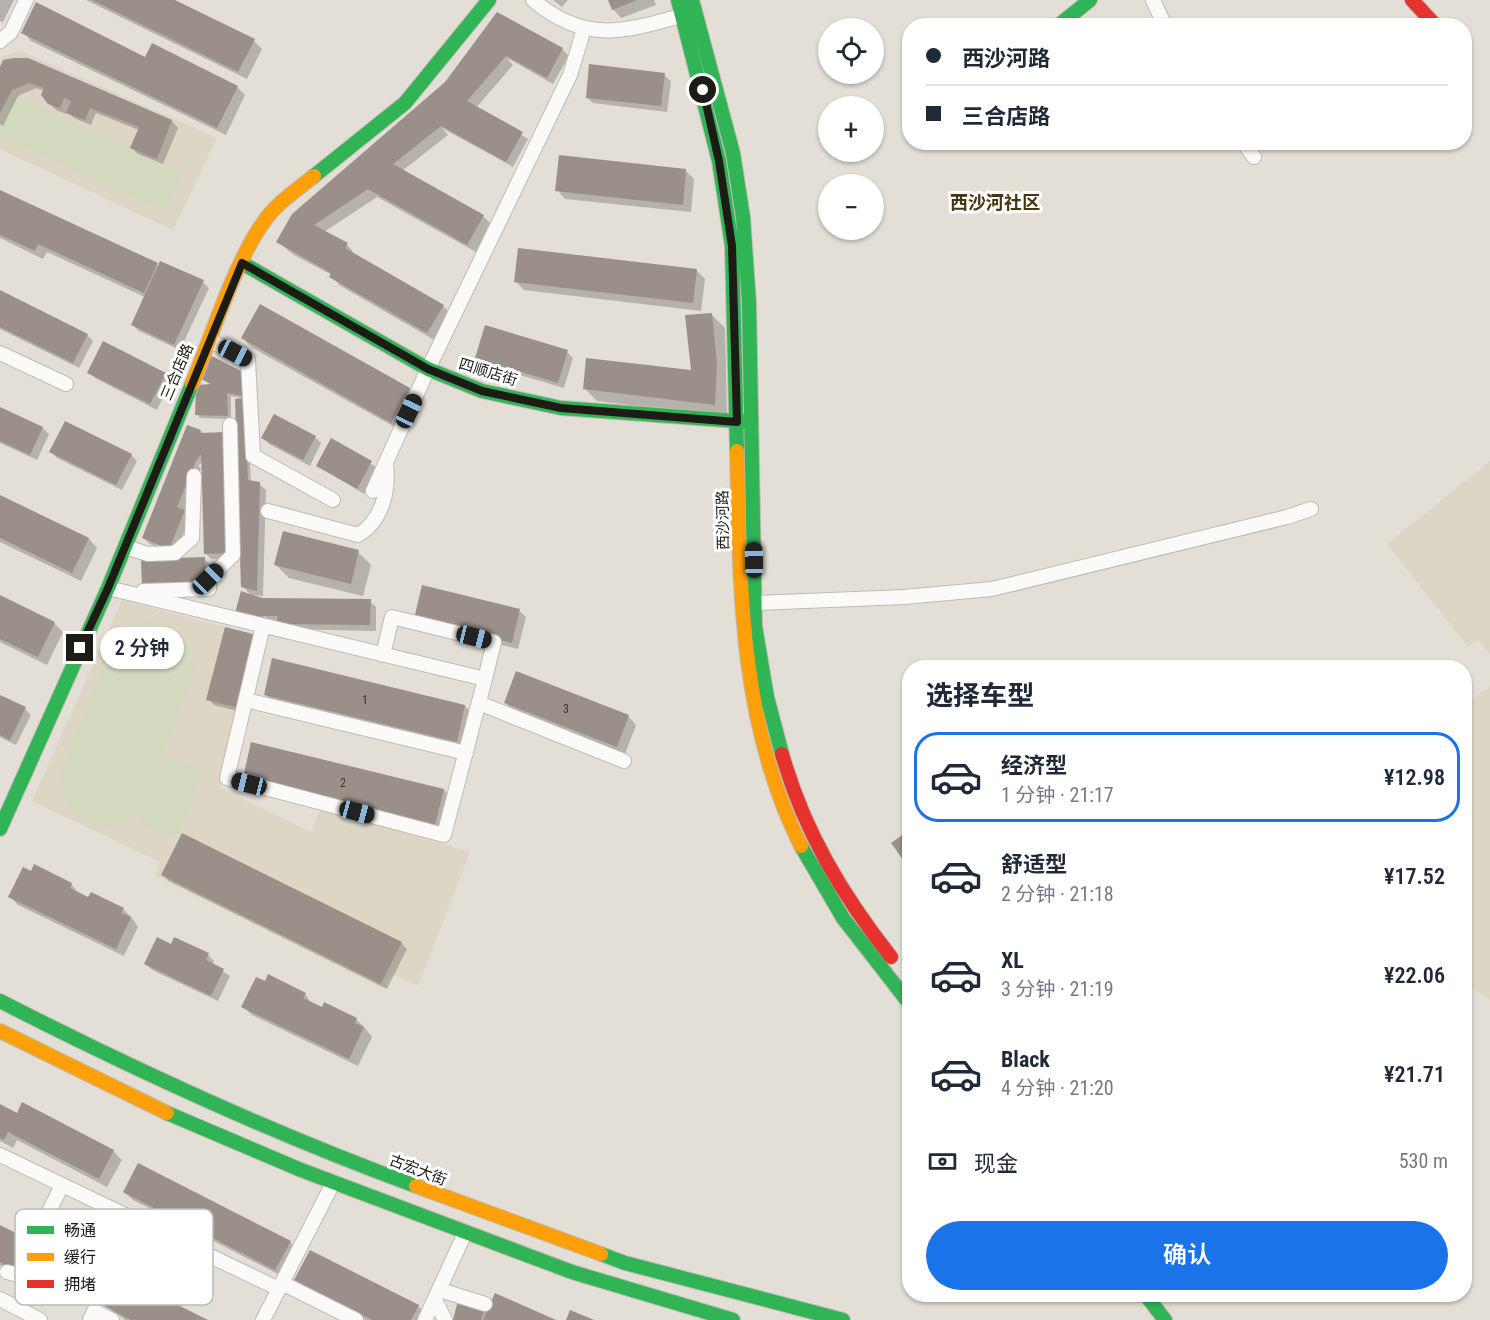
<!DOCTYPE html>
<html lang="zh">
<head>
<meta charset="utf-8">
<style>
	body { margin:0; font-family:"Roboto Condensed","Noto Sans SC",sans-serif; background:#f2f2f3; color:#1f2937; height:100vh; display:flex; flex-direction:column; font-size:22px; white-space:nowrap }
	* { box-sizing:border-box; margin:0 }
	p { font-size:20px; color:#747a83 }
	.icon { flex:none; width:33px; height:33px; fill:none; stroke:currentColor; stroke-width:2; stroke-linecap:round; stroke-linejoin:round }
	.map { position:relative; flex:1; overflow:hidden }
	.drawer { position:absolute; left:902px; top:660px; width:570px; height:642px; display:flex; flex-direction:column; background:#fff; border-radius:24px; box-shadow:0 2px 4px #0004 }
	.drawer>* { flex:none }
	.guide { position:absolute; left:902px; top:18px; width:570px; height:132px; border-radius:24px; box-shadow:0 2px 4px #0004; display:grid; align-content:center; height:132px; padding:0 24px; background:#fff }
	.controls { position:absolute; left:818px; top:18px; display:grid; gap:12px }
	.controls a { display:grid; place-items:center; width:66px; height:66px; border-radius:50%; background:#fff; box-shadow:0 2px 4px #0004; font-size:30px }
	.end { position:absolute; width:27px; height:27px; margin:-14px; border:8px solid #1d1b15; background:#fff; box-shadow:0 0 0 3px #fff }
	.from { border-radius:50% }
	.bubble { position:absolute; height:42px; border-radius:21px; background:#fff; box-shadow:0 2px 4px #0004; font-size:20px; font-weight:600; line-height:42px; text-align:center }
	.car { position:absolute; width:18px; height:36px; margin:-18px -9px; border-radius:8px; box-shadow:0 0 4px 2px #0007; background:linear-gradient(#222 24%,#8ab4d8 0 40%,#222 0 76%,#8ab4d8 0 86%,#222 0) }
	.guide b { display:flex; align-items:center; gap:21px; height:57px; font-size:22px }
	.guide b+b { border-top:2px solid #e0e1e3 }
	.guide i { width:15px; height:15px; background:#1f2937 }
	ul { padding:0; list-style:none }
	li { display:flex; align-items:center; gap:18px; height:90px; margin:0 12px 9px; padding:0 12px; border:3px solid transparent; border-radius:24px }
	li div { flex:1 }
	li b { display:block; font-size:22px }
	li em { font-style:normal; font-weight:600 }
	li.active { border-color:#1a73e8 }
	li>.icon { width:54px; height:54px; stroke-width:1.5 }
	h2 { padding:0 24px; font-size:27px; line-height:72px }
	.pay { display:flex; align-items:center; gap:15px; height:66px; padding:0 24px; font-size:22px }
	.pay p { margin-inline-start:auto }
	.button { display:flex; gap:12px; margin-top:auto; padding:12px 24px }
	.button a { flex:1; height:69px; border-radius:36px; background:#1a73e8; color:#fff; font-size:24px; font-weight:600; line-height:69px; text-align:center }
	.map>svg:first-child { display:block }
	.built { fill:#ddd6c5 }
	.green { fill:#d4dac0 }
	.shadow { fill:#0003 }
	.building { fill:#9a8f89 }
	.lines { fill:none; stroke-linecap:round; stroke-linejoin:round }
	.street-casing { stroke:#bfbbb4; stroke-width:16 }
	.fast-casing { stroke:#bfbbb4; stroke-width:16 }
	.slow-casing { stroke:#bfbbb4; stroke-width:16 }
	.jam-casing { stroke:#bfbbb4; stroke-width:16 }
	.street { stroke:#fbfaf9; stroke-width:14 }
	.fast { stroke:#30b455; stroke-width:14 }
	.slow { stroke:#ff9f0a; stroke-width:14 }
	.jam { stroke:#e5322d; stroke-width:14 }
	.route { stroke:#1d1b15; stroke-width:8 }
	.labels { text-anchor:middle; stroke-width:6; stroke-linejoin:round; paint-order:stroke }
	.number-label { font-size:12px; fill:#3c3832 }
	.street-label { font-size:15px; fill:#1d1b15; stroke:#fff }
	.quarter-label { font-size:18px; font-weight:bold; fill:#493610; stroke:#fff }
	.key { fill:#fff; stroke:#bbbbb9; stroke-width:1.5 }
	.key-label { font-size:16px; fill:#1d1b15 }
</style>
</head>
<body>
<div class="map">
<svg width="1490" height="1320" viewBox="0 0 1490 1320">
	<rect width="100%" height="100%" fill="#e3dfd6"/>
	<path class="built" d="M21 51 217 138 173 230 0 149V57Z
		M1490 461V654L1478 640 1468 647 1387 544Z
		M122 600 257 635 220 788 311 832 321 808 470 852 418 986 392 974 384 989 155 875 160 862 32 801Z
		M1490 686V1000L1464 982V707Z"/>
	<path class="green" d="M14 95 183 173 165 212 0 136V124Z
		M147 620C177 624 194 640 195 671L143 806C111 848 63 821 60 774L115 634 130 625Z
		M165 756 203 771 177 839 139 824Z"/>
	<path class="shadow" d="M0 0H14L3 22 0 21Z
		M86 0H172L254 41 262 49 247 79Z
		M553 0H568L562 7Z
		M609 0H654L656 5 621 18 613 9Z
		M504 18 562 49 569 56 553 84 507 58 513 65 476 108 528 139 513 167 442 128 448 135 402 171 483 216 492 225 476 252 377 197 324 232 347 245 353 251 352 253 443 306 451 314 436 341 339 285 332 275 294 255 278 242 446 83Z
		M23 32 145 59 237 87 245 95 226 135 31 41Z
		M28 59 172 121 178 128 163 164 138 154 132 148 139 130 96 113 91 125 74 118 67 112 66 114 56 110 49 103 44 91 36 88 18 96 3 126 0 124V70Z
		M664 75 671 81 667 112 593 103 587 97Z
		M686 171 694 179 691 212 565 199 557 190Z
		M0 191 159 267 203 282 209 288 180 350 139 331 133 325 145 297 47 252 43 259 0 238Z
		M696 270 705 279 701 311 524 290 516 282Z
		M0 292 87 335 93 341 79 368 0 329Z
		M261 306 410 390 418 398 400 430 251 347 243 338Z
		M712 315 725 328 727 417 597 401 584 388 693 372Z
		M567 352 573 358 564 388 483 364 476 358Z
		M89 372 165 374 171 380 157 410 95 378Z
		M242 373 246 399 231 396V419L200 418 197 414 213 386 200 377Z
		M247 404 251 482 259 484 266 490 263 596 251 595 243 587Z
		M0 408 43 428 49 434 37 460 0 443Z
		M201 431 204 434 236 559H211L205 553 203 461 198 466 201 468 184 511 190 518 175 555 150 544 144 538Z
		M315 437 321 443 310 466 269 444 263 438Z
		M331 440 378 468 364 494 317 465Z
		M51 452 131 455 137 461 122 490 57 458Z
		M0 497 89 539 97 548 81 581 0 542Z
		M358 552 371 565 363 596 289 578 276 565Z
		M204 559 211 565V592L150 594Z
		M0 597 54 623 63 632 47 665 0 642Z
		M261 599 370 601 376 607V631L284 629 278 622 269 621 264 616V623L241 616Z
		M519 611 526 617 518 649 422 625Z
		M226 628 245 713 214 705 208 699Z
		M265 694 465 706 473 715 465 749 274 703Z
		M0 697 25 709 31 715 16 745 0 737Z
		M505 703 628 716 636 725 625 754 514 711Z
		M253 786 444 790 452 799 444 833Z
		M163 875 401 943 407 949 387 989 169 881Z
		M71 884 79 894 123 909 132 918 138 927 124 956 18 905 10 897Z
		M172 946 208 955 214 961 212 965 230 976 218 1001 152 970 146 964Z
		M305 994 312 1004 356 1019 365 1028 372 1037 358 1066 252 1015 243 1007Z
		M0 1106 113 1151 122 1160 107 1187 17 1140 13 1148 0 1141Z
		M124 1192 290 1242 298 1250 284 1277 133 1200Z
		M0 1226 27 1240 36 1249 21 1276 0 1265Z
		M296 1280 418 1306 427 1315 424 1320H366L304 1288Z
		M106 1306 204 1320H125Z
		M484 1309 488 1313 553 1320H454Z"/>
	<path class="building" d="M92 0H175L255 39 238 72Z
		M608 0H637L612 10Z
		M36 2 145 57 152 43 238 86 217 128 21 33Z
		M497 12 563 48 547 78 506 56 467 101 523 132 506 162 441 126 393 164 484 215 467 245 368 189 314 225 348 243 345 248 444 305 427 333 329 277 331 273 276 242 292 214 445 82Z
		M13 58H28L172 120 157 159 130 148 139 127 90 108 85 120 66 113 71 101 64 98 60 108 48 104 41 95 44 88 29 83 12 90 0 113V67L3 60Z
		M589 64 665 73 661 106 586 98Z
		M559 155 686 169 683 205 555 191Z
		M0 190 158 263 144 293 38 244 35 251 0 235Z
		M518 248 697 269 693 303 514 282Z
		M160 261 204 280 174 345 131 325Z
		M0 290 88 334 73 363 0 327Z
		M260 304 410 388 391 423 241 338Z
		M712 313 717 364 715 405 583 389 586 358 691 370 685 315Z
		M485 325 568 350 558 383 475 358Z
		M103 341 166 373 150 404 87 373Z
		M210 355 243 372 242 396 227 393 228 416 195 415 196 385 211 384 199 378Z
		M244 398 248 480 260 482 257 591 241 587 235 399Z
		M0 407 43 427 30 455 0 441Z
		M274 414 316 436 303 460 261 438Z
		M65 421 132 454 116 485 49 452Z
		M187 425 201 430 200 433 227 432 230 553 204 554 201 454 196 461 177 507 185 510 169 549 142 538Z
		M331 438 372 461 357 489 316 466Z
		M0 495 89 538 72 573 0 538Z
		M283 531 359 550 351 584 274 565Z
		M205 557 206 586 142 588 141 559Z
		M422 585 520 609 512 643 414 619Z
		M241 591 262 598 371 599 370 625 277 624V616H261L260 620 235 613Z
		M0 595 55 622 38 657 0 639Z
		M225 627 257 635 239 708 206 700Z
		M272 658 465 705 457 742 264 695Z
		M516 671 629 715 617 747 504 703Z
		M0 695 26 707 10 740 0 735Z
		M251 742 444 789 435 825 243 778Z
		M909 830V868L891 843Z
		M182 833 402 942 381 984 161 875Z
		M34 864 72 883 70 888 88 897 91 892 124 908 121 913 131 917 116 949 8 897 23 867 31 871Z
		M157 937 171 944 174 937 209 953 206 960 224 969 211 996 144 964Z
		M268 974 306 993 303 998 322 1007 324 1002 357 1018 355 1023 364 1027 349 1059 241 1007 256 977 265 981Z
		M22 1102 114 1150 99 1179 8 1132 4 1140 0 1138V1104L17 1113Z
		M138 1163 291 1241 275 1270 123 1192Z
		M0 1225 28 1239 12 1269 0 1262Z
		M310 1250 419 1305 411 1320H372L294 1280Z
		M120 1276 208 1320H131L104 1306Z
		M495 1293 556 1320H483Z
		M458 1300 485 1308 481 1320H453Z
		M570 1310 594 1320H566Z"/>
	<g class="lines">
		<g class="street-casing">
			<path id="street" d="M533 0C585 44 623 32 684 15
				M1153 0 1165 26
				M0 41 11 32 26 0
				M1243 142 1254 157
				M209 340 248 360 253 456 333 500
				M0 353 66 384
				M373 491 428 369 570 75 584 29
				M268 511 358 535C383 520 389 490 386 464
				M125 547 148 554 175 553 192 538 194 476
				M108 588 485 679 444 835 227 778 263 626
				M143 591 209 589 208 579 233 555 230 425
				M754 603 904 597 992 589 1287 517 1311 509
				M383 655 392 617 494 642 485 679
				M246 700 466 753
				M479 703 624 761
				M0 1155 279 1289
				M7 1272 18 1275 62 1185
				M282 1283 356 1320
				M440 1290 485 1304
				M0 1299 40 1320
				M435 1300 445 1320
				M90 1320 94 1311 112 1320
				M263 1320 333 1183
				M425 1320 465 1233"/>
		</g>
		<g class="fast-casing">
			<path id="fast" d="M678 0 719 161 732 246 737 451
				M692 0 733 153 743 217 749 302 755 626 767 697 782 754
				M1059 25 1090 0
				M314 176 405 103 489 0
				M242 263 428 369 482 391 561 408 751 422
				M0 829 108 588 192 384
				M801 846 843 918 909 1003
				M0 1001C135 1070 274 1134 416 1186
				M167 1113 301 1170 572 1272 733 1320
				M601 1254 625 1263 843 1320
				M1145 1294 1165 1320"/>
		</g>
		<g class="slow-casing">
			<path id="slow" d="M192 384C212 336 234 264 263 223 275 204 297 190 314 176
				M737 451C740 586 739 722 801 846
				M0 1031 167 1113
				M416 1186 601 1254"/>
		</g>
		<g class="jam-casing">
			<path id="jam" d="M1412 0 1436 26
				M782 754C804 831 842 895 891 957"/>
		</g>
		<use href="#street" class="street"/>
		<use href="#fast" class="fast"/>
		<use href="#slow" class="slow"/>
		<use href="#jam" class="jam"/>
	</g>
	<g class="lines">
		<path class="route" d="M80 648 108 588 242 263 428 369 482 391 561 408 737 422 732 246 719 161 703 90"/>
	</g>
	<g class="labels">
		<g class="number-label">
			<text x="365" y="704">1</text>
			<text x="566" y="713">3</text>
			<text x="343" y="787">2</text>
		</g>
		<g class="street-label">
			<text transform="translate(177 372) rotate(-67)" y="5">三合店路</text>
			<text transform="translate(488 372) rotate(17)" y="5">四顺店街</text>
			<text transform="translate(723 520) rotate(-91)" y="5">西沙河路</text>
			<text transform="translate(418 1170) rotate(21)" y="5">古宏大街</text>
		</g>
		<g class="quarter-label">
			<text x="995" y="209">西沙河社区</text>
		</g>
	</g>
	<rect x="15" y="1209" width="198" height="96" rx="9" class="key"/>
	<rect x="27" y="1226" width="27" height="8" fill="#30b455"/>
	<rect x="27" y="1253" width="27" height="8" fill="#ff9f0a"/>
	<rect x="27" y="1280" width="27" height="8" fill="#e5322d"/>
	<g class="key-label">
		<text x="64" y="1236">畅通</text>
		<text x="64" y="1263">缓行</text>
		<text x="64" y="1290">拥堵</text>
	</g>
</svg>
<div class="controls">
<a><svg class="icon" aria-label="locate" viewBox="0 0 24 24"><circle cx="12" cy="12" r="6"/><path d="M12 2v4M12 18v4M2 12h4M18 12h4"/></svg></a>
<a>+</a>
<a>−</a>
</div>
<i class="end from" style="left:703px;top:90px"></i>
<i class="end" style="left:80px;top:648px"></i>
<div class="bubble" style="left:100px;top:627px;width:84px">2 分钟</div>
<i class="car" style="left:235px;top:353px;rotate:118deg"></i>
<i class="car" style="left:409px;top:411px;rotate:25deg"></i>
<i class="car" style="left:754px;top:560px;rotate:359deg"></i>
<i class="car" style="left:208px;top:579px;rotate:45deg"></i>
<i class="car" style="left:474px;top:637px;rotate:104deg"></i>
<i class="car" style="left:249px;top:784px;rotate:284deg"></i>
<i class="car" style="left:357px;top:812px;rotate:105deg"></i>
<div class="guide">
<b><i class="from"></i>西沙河路</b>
<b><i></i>三合店路</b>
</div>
<section class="drawer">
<h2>选择车型</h2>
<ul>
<li class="active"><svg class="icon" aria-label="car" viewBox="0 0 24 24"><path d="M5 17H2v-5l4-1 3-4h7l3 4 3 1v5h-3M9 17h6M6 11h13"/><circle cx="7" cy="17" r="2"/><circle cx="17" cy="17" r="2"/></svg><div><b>经济型</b><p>1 分钟 · 21:17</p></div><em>¥12.98</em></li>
<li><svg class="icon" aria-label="car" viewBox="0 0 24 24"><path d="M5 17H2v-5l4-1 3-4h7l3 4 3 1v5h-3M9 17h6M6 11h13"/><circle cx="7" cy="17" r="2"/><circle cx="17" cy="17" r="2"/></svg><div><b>舒适型</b><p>2 分钟 · 21:18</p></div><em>¥17.52</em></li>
<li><svg class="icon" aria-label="car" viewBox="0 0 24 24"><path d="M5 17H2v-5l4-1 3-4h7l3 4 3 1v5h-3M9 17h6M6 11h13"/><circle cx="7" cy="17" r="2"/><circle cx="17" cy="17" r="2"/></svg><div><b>XL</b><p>3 分钟 · 21:19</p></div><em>¥22.06</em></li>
<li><svg class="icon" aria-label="car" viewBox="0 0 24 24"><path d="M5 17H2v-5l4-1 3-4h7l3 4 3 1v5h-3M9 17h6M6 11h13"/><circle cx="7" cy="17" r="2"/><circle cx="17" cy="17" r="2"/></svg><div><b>Black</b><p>4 分钟 · 21:20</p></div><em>¥21.71</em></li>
</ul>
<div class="pay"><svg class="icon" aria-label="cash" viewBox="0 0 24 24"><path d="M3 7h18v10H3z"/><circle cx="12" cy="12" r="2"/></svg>现金<p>530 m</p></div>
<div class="button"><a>确认</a></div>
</section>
</div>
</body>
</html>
